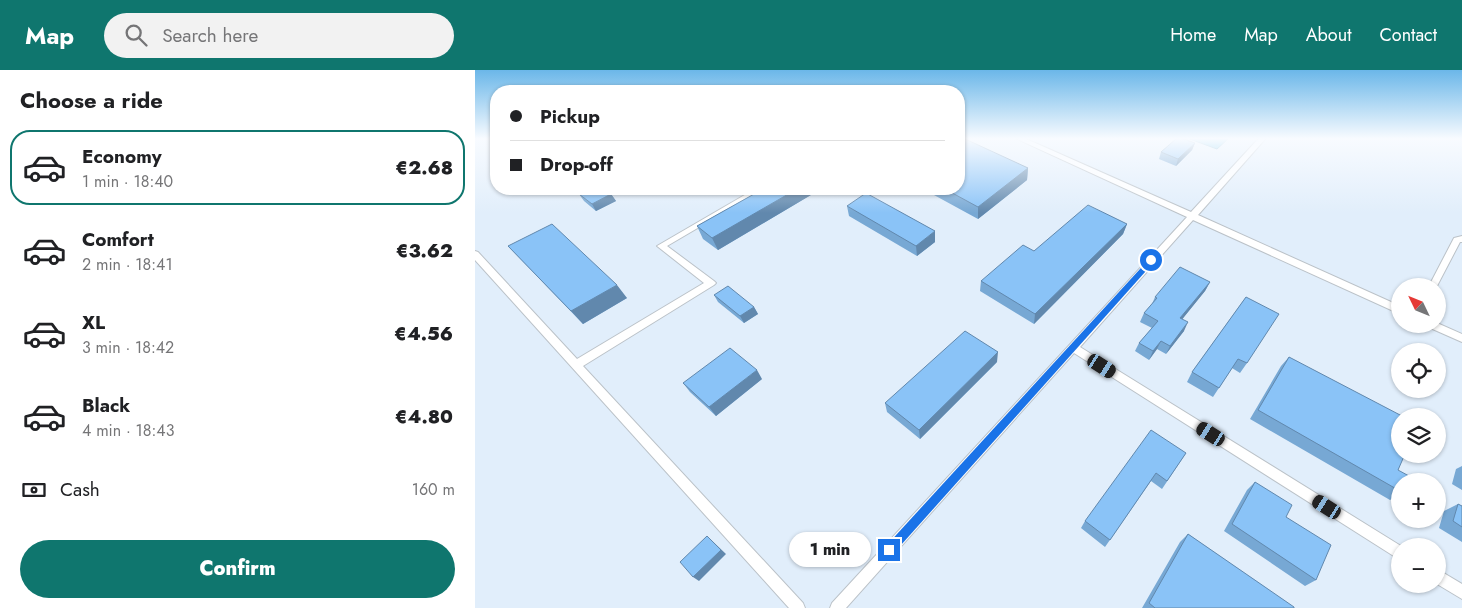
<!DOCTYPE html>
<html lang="en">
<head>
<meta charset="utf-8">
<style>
	body { margin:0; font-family:Jost,sans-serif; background:#f2f2f2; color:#202124; height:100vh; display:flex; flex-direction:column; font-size:19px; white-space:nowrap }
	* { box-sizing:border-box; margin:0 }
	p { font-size:16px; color:#757577 }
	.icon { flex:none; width:28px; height:28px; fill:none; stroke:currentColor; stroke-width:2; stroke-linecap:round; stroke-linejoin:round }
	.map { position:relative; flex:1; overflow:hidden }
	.drawer { display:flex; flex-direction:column; background:#fff; width:475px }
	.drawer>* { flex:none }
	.top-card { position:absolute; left:15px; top:15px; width:475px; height:110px; border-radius:20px; box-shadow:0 1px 4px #0004; display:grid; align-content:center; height:110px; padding:0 20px; background:#fff }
	.needle { width:32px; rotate:313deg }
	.tools { position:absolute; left:916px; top:208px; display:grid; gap:10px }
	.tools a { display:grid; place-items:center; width:55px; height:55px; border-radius:50%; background:#fff; box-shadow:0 1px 4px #0004; font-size:25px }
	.end { position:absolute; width:22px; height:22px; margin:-11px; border:6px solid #1a73e8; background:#fff; box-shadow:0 0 0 2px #fff }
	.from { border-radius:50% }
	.bubble { position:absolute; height:35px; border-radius:18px; background:#fff; box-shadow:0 1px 4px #0004; font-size:16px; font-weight:800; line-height:35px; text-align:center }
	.car { position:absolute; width:15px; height:30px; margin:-15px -8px; border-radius:6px; box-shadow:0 0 4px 1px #0007; background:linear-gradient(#222 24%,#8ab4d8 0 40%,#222 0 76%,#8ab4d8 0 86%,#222 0) }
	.top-card b { display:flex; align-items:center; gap:18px; height:48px; font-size:19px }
	.top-card b+b { border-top:1px solid #e0e0e0 }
	.top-card i { width:12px; height:12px; background:#202124 }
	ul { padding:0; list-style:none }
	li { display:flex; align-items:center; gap:15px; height:75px; margin:0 10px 8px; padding:0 10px; border:2px solid transparent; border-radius:20px }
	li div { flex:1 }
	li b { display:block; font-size:19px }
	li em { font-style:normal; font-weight:800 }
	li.on { border-color:#0f766e }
	li>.icon { width:45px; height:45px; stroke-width:1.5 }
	h2 { padding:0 20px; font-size:22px; line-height:60px }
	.pay { display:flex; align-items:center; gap:12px; height:55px; padding:0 20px; font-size:19px }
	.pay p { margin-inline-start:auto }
	.action { display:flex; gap:10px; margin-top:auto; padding:10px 20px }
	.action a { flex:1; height:58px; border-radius:30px; background:#0f766e; color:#fff; font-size:20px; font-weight:800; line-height:58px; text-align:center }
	header { display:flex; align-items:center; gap:30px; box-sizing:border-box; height:70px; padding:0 25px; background:#0f766e; color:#fff }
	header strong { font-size:24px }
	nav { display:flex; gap:28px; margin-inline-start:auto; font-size:18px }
	.search { width:350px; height:45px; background:#f2f2f2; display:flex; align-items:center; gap:12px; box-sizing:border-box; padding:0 18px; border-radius:28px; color:#757577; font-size:19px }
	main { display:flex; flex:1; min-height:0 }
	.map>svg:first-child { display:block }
	.built { fill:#e1eefb; fill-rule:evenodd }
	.water { fill:#4fbbea; stroke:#4895b6 }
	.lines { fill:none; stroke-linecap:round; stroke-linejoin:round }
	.lane-casing { stroke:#bbc2c8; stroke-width:2 }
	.lane { fill:#fff; fill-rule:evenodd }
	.wall { fill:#77a8d4 }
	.shaded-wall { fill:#6188ad }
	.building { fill:#8ac3f7; stroke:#6188ad }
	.route { fill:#1a73e8 }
</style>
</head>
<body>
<header>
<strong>Map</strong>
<div class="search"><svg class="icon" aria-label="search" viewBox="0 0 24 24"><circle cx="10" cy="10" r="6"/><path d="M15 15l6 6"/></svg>Search here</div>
<nav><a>Home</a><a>Map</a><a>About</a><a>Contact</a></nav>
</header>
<main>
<section class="drawer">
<h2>Choose a ride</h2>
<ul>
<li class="on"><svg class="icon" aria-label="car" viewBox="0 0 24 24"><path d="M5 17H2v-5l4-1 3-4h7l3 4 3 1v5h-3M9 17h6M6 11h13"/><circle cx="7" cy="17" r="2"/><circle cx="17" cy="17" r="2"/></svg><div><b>Economy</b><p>1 min · 18:40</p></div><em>€2.68</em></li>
<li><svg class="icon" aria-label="car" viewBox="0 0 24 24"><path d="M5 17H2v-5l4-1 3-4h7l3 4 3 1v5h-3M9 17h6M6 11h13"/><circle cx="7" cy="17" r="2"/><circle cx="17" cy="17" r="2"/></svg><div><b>Comfort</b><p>2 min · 18:41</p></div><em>€3.62</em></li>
<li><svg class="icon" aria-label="car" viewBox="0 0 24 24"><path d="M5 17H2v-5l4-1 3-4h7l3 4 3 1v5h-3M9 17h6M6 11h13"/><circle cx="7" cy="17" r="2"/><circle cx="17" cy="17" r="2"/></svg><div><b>XL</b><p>3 min · 18:42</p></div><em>€4.56</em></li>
<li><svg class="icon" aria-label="car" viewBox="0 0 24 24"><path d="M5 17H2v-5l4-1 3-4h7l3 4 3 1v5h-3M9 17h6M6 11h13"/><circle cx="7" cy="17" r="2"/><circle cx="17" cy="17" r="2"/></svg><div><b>Black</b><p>4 min · 18:43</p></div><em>€4.80</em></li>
</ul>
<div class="pay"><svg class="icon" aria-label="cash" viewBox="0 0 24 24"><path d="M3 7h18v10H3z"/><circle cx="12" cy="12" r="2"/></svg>Cash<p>160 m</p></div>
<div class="action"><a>Confirm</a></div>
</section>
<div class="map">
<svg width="987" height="538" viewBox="0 0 987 538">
	<rect width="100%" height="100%" fill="#f0f7fe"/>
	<path class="built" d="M0 68H21V119H484V68H987V538H0ZM925 216H962V254H925ZM925 281H962V319H925ZM925 346H962V384H925ZM925 411H962V449H925ZM925 476H962V514H925Z"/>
	<path class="water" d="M712 68H754L742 79Z"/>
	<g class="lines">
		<g class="lane-casing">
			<path id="lane" d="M540 68H549L716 142 784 68H791L723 145 925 236V244L718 150 605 277 926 476 925 490 599 283 371 538H355L357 533 712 147Z
				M280 119H289L192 176 239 211 241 213 239 215 108 296 328 533 330 538H314L0 190V181L3 182 102 289 229 213 182 176Z
				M987 166V172H985L962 216H954L979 168Z
				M962 253 987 264V272L953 257 951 254Z
				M962 499 987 514V529L962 514Z"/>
		</g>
		<use href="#lane" class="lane"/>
	</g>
	<path class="wall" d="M720 73 717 80 701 96 684 89 686 82Z
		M553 98 552 110 503 149 448 119H484Z
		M288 119H346L243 180 228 169 222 156Z
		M104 124H136L141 131 121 141 109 131Z
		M372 136 460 172 442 186 374 146Z
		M652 154 648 164 559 254 505 221 506 211 559 181Z
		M33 176 152 228 108 254Z
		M735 212 730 221 707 249 709 261 691 284 682 279 674 290 660 281 664 273 677 258 665 252 669 243 677 234 680 227Z
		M239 225 279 237 283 244 269 253 243 232Z
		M771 227 772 293 765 303 757 298 738 327 712 312 717 302Z
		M814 287 925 384H938L931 389 928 387 923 400 925 411V424L915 430 775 349 806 296Z
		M522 292 445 369 412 342 410 333Z
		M287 309 241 346 215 322 208 313Z
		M711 383 687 419 676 411 630 477 606 458 610 451Z
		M987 396V420L977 414 981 399Z
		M780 412 811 447 841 510 830 516 749 461 772 420Z
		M983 434 987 436V472L964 458 969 441Z
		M713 464 819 538H667L705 472Z"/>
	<path class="shaded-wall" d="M720 73 717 80 701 96 703 89Z
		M553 98 552 110 503 149V137Z
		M322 119H346L243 180 237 168Z
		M136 124 141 131 121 141 117 134Z
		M652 154 648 164 559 254 560 244Z
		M460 161V172L442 186 441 176Z
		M735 212 730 221 701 257 705 248Z
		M142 215 152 228 108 254 96 241Z
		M279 237 283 244 269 253 265 246Z
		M713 252 709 261 691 284 695 276Z
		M686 271 682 279 674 290 678 281Z
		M523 282 522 292 445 369 444 360Z
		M282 300 287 309 241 346 234 337Z
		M232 466 251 484 224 511 218 507Z"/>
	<path class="building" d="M484 68H488L553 98 503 137 470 119H484Z
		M702 68H706L720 73 703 89 686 82Z
		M114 119H129L136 124 117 134 104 124Z
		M288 119H322L237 168 222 156Z
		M391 123 460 161 441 176 372 136Z
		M613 135 652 154 560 244 506 211 548 175 559 181Z
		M77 154 142 215 96 241 33 176Z
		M705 197 735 212 705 248 713 252 695 276 686 271 678 281 664 273 683 251 669 243 682 228 680 227Z
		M253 216 279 237 265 246 239 225Z
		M771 227 804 244 772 293 763 289 744 318 717 302Z
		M490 261 523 282 444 360 410 333Z
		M255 278 282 300 234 337 208 313Z
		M814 287 927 346H925V384H930L923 400 934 406 932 411H925V421L783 340Z
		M676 360 711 383 692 411 681 403 635 470 610 451Z
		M780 412 817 435 811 447 856 475 841 510 757 454Z
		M983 434 987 436V457L978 451Z
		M713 464 819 537V538H680L674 533Z
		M232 466 246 480 218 507 205 492Z"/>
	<linearGradient id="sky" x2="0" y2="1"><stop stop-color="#6bb7e9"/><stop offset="0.48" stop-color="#f8fbff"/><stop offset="1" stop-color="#f8fbff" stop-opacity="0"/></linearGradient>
	<rect width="987" height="143" fill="url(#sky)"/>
	<path class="route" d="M676 187 680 190 679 192 418 484 414 485 411 484 409 480 411 476Z"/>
</svg>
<div class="tools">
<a><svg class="needle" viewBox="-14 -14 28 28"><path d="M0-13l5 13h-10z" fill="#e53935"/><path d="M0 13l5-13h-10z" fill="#757577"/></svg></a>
<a><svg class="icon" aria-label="locate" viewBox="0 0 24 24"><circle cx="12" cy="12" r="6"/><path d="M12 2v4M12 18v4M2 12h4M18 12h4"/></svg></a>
<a><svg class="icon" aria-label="layers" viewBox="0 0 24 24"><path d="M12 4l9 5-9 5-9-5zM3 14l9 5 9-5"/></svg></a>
<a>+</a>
<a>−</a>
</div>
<i class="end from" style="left:676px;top:190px"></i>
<i class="end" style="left:414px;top:480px"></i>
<div class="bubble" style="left:314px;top:462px;width:82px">1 min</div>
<i class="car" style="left:627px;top:296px;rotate:122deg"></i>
<i class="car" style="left:736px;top:364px;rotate:302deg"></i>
<i class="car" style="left:852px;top:437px;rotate:302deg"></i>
<div class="top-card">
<b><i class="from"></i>Pickup</b>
<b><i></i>Drop-off</b>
</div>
</div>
</main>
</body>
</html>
